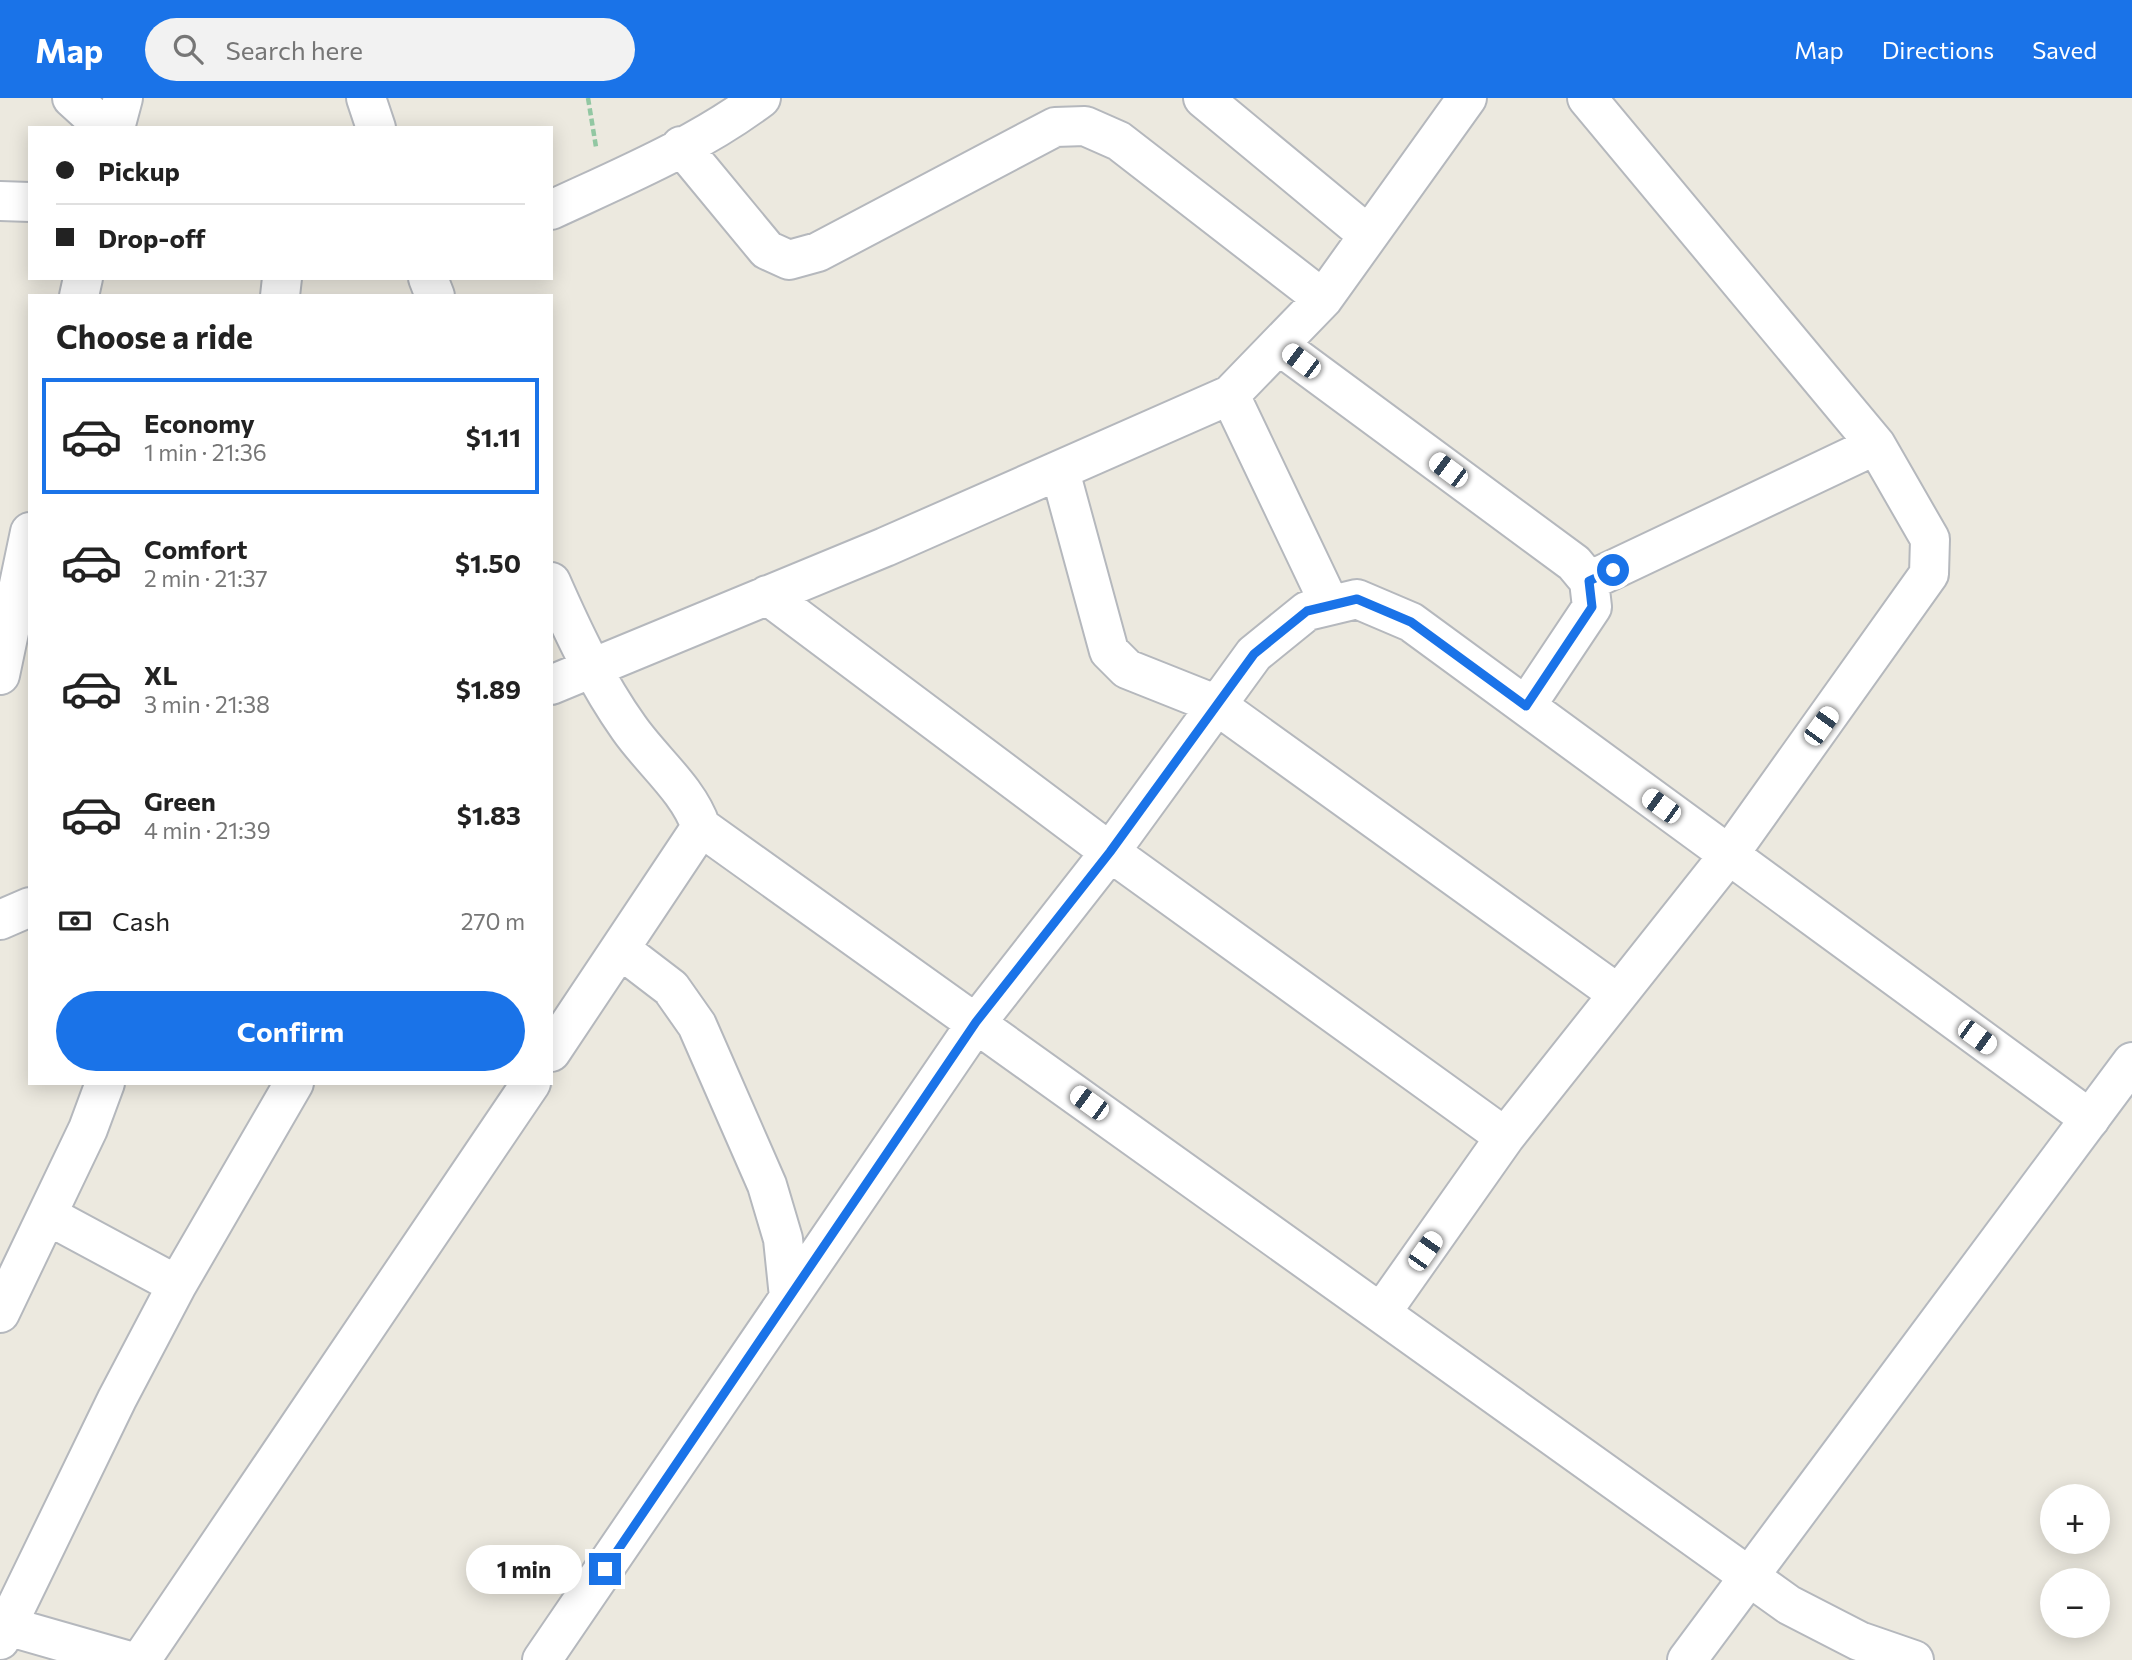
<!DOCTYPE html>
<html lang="en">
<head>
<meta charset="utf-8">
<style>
	body { margin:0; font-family:Commissioner,sans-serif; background:#f2f2f2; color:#222; height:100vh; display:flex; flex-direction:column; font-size:26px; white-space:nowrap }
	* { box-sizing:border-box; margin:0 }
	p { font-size:23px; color:#767676 }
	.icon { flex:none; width:38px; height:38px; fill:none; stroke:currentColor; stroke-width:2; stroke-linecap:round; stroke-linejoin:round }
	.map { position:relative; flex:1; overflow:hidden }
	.side { position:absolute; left:28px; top:196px; width:525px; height:791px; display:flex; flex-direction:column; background:#fff; border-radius:0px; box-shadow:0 4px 18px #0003 }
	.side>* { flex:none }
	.hud { position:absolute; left:28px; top:28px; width:525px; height:154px; border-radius:0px; box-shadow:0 4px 18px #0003; display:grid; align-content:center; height:154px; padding:0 28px; background:#fff }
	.fabs { position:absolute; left:2040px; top:1386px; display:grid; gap:14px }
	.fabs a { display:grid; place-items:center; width:70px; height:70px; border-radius:50%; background:#fff; box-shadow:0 4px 18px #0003; font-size:35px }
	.end { position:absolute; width:32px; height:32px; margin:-16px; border:9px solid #1a73e8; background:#fff; box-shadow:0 0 0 4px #fff }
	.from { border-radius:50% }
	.bubble { position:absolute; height:49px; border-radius:24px; background:#fff; box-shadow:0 4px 18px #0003; font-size:23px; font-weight:700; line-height:49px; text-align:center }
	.car { position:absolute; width:21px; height:42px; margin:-21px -10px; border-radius:9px; box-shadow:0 0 5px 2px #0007; background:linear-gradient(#fff 24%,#345 0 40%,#fff 0 76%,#345 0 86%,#fff 0) }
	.hud b { display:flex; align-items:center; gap:24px; height:66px; font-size:26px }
	.hud b+b { border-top:2px solid #e0e0e0 }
	.hud i { width:18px; height:18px; background:#222 }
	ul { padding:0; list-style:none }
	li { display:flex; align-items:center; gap:21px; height:116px; margin:0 14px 10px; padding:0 14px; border:4px solid transparent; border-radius:0px }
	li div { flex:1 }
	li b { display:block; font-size:26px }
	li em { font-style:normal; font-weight:700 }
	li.active { border-color:#1a73e8 }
	li>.icon { width:63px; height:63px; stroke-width:1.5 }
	h2 { padding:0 28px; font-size:32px; line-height:84px }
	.pay { display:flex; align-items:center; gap:18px; height:77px; padding:0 28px; font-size:26px }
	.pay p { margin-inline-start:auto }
	.button { display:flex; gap:14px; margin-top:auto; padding:14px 28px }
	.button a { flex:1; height:80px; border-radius:42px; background:#1a73e8; color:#fff; font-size:28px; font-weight:700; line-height:80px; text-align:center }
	header { display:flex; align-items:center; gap:42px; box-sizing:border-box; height:98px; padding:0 35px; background:#1a73e8; color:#fff }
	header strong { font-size:33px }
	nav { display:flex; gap:38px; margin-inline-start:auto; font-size:24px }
	.search { width:490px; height:63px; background:#f2f2f2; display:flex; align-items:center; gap:18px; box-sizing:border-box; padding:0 24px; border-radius:38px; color:#767676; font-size:26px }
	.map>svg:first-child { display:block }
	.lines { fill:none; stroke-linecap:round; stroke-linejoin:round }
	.minor-casing { stroke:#b5b8bd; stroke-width:42 }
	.secondary-casing { stroke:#b5b9bf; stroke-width:42 }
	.path { stroke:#92c7a2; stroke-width:4.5; stroke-dasharray:7 3.5; stroke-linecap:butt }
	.minor { stroke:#fff; stroke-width:38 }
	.secondary { stroke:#fff; stroke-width:38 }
	.route { stroke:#1a73e8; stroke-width:9 }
</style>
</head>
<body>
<header>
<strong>Map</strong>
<div class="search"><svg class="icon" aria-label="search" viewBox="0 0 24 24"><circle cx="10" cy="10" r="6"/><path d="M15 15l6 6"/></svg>Search here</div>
<nav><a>Map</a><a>Directions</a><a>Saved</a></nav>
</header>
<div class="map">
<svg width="2132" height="1562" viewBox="0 0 2132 1562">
	<rect width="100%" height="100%" fill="#ece9df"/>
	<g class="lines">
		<g class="minor-casing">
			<path id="minor" d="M72 0 105 30
				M366 0 376 30
				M1203 0 1367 136
				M115 30 123 0
				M681 48 767 152 789 162 818 154 1055 29 1085 28 1119 43 1323 201
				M0 103 30 104
				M551 112C622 79 699 47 761 0
				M428 180 435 198
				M79 198 83 180
				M280 198 282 180
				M1280 248 1574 465 1589 483 1592 509 1526 608
				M1230 297 1330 507
				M1060 373 1109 553 1127 571 1215 606 1618 896
				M1589 483 1876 347
				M551 484C573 534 597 585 629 630 652 663 688 691 701 729L1789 1507 1859 1543 1914 1562
				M767 497 1110 754 1505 1039
				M0 577 30 434
				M551 587 885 449 1230 297 1323 201 1467 0
				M0 822 30 809
				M620 851 671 890 697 927 767 1087 783 1141 789 1199
				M551 954 701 729
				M47 1117 177 1187
				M0 1215 88 1031 105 985
				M1381 1215 1505 1039 1728 758 1929 476 1930 441 1876 347 1587 0
				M0 1526 126 1562
				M0 1542 117 1301 177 1187 294 985
				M141 1562 531 985
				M542 1562 977 924 1110 754 1254 556 1307 513 1357 501 1411 524 2090 1021"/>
		</g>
		<g class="secondary-casing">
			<path id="secondary" d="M1687 1562 2132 964"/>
		</g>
		<path class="path" d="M588 0 596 49"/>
		<use href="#minor" class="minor"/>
		<use href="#secondary" class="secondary"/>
	</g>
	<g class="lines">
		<path class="route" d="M605 1471 976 924 1110 754 1254 556 1307 513 1357 501 1411 524 1526 608 1592 509 1589 483 1613 472"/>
	</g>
</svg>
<div class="fabs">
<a>+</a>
<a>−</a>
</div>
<i class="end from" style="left:1613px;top:472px"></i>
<i class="end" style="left:605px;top:1471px"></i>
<div class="bubble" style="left:466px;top:1447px;width:116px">1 min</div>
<i class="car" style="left:1301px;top:263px;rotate:307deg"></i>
<i class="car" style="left:1448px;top:372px;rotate:307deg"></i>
<i class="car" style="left:1821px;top:628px;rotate:36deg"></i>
<i class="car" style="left:1661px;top:708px;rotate:306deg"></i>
<i class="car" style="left:1977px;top:939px;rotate:126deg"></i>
<i class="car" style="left:1089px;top:1005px;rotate:306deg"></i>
<i class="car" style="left:1425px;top:1153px;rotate:35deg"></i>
<div class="hud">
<b><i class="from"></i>Pickup</b>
<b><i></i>Drop-off</b>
</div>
<section class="side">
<h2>Choose a ride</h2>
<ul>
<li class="active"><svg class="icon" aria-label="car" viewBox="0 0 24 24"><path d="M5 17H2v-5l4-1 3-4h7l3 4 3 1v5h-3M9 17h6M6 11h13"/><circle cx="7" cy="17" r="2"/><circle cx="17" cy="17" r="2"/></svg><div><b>Economy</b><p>1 min · 21:36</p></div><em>$1.11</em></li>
<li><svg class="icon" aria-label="car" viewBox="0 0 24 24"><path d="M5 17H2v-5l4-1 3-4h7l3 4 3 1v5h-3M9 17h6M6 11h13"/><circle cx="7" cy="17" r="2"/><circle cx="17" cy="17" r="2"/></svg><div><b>Comfort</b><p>2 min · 21:37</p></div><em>$1.50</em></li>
<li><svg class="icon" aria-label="car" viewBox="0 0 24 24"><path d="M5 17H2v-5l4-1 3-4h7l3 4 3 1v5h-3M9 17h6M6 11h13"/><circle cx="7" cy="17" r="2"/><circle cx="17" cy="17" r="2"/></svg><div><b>XL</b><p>3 min · 21:38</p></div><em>$1.89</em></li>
<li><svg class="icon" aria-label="car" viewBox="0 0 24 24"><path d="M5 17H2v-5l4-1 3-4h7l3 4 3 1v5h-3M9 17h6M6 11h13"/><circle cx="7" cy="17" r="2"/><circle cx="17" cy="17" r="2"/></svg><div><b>Green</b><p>4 min · 21:39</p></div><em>$1.83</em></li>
</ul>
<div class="pay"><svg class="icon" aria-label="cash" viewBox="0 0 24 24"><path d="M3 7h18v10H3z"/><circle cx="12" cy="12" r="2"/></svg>Cash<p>270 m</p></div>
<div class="button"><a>Confirm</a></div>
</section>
</div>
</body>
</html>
